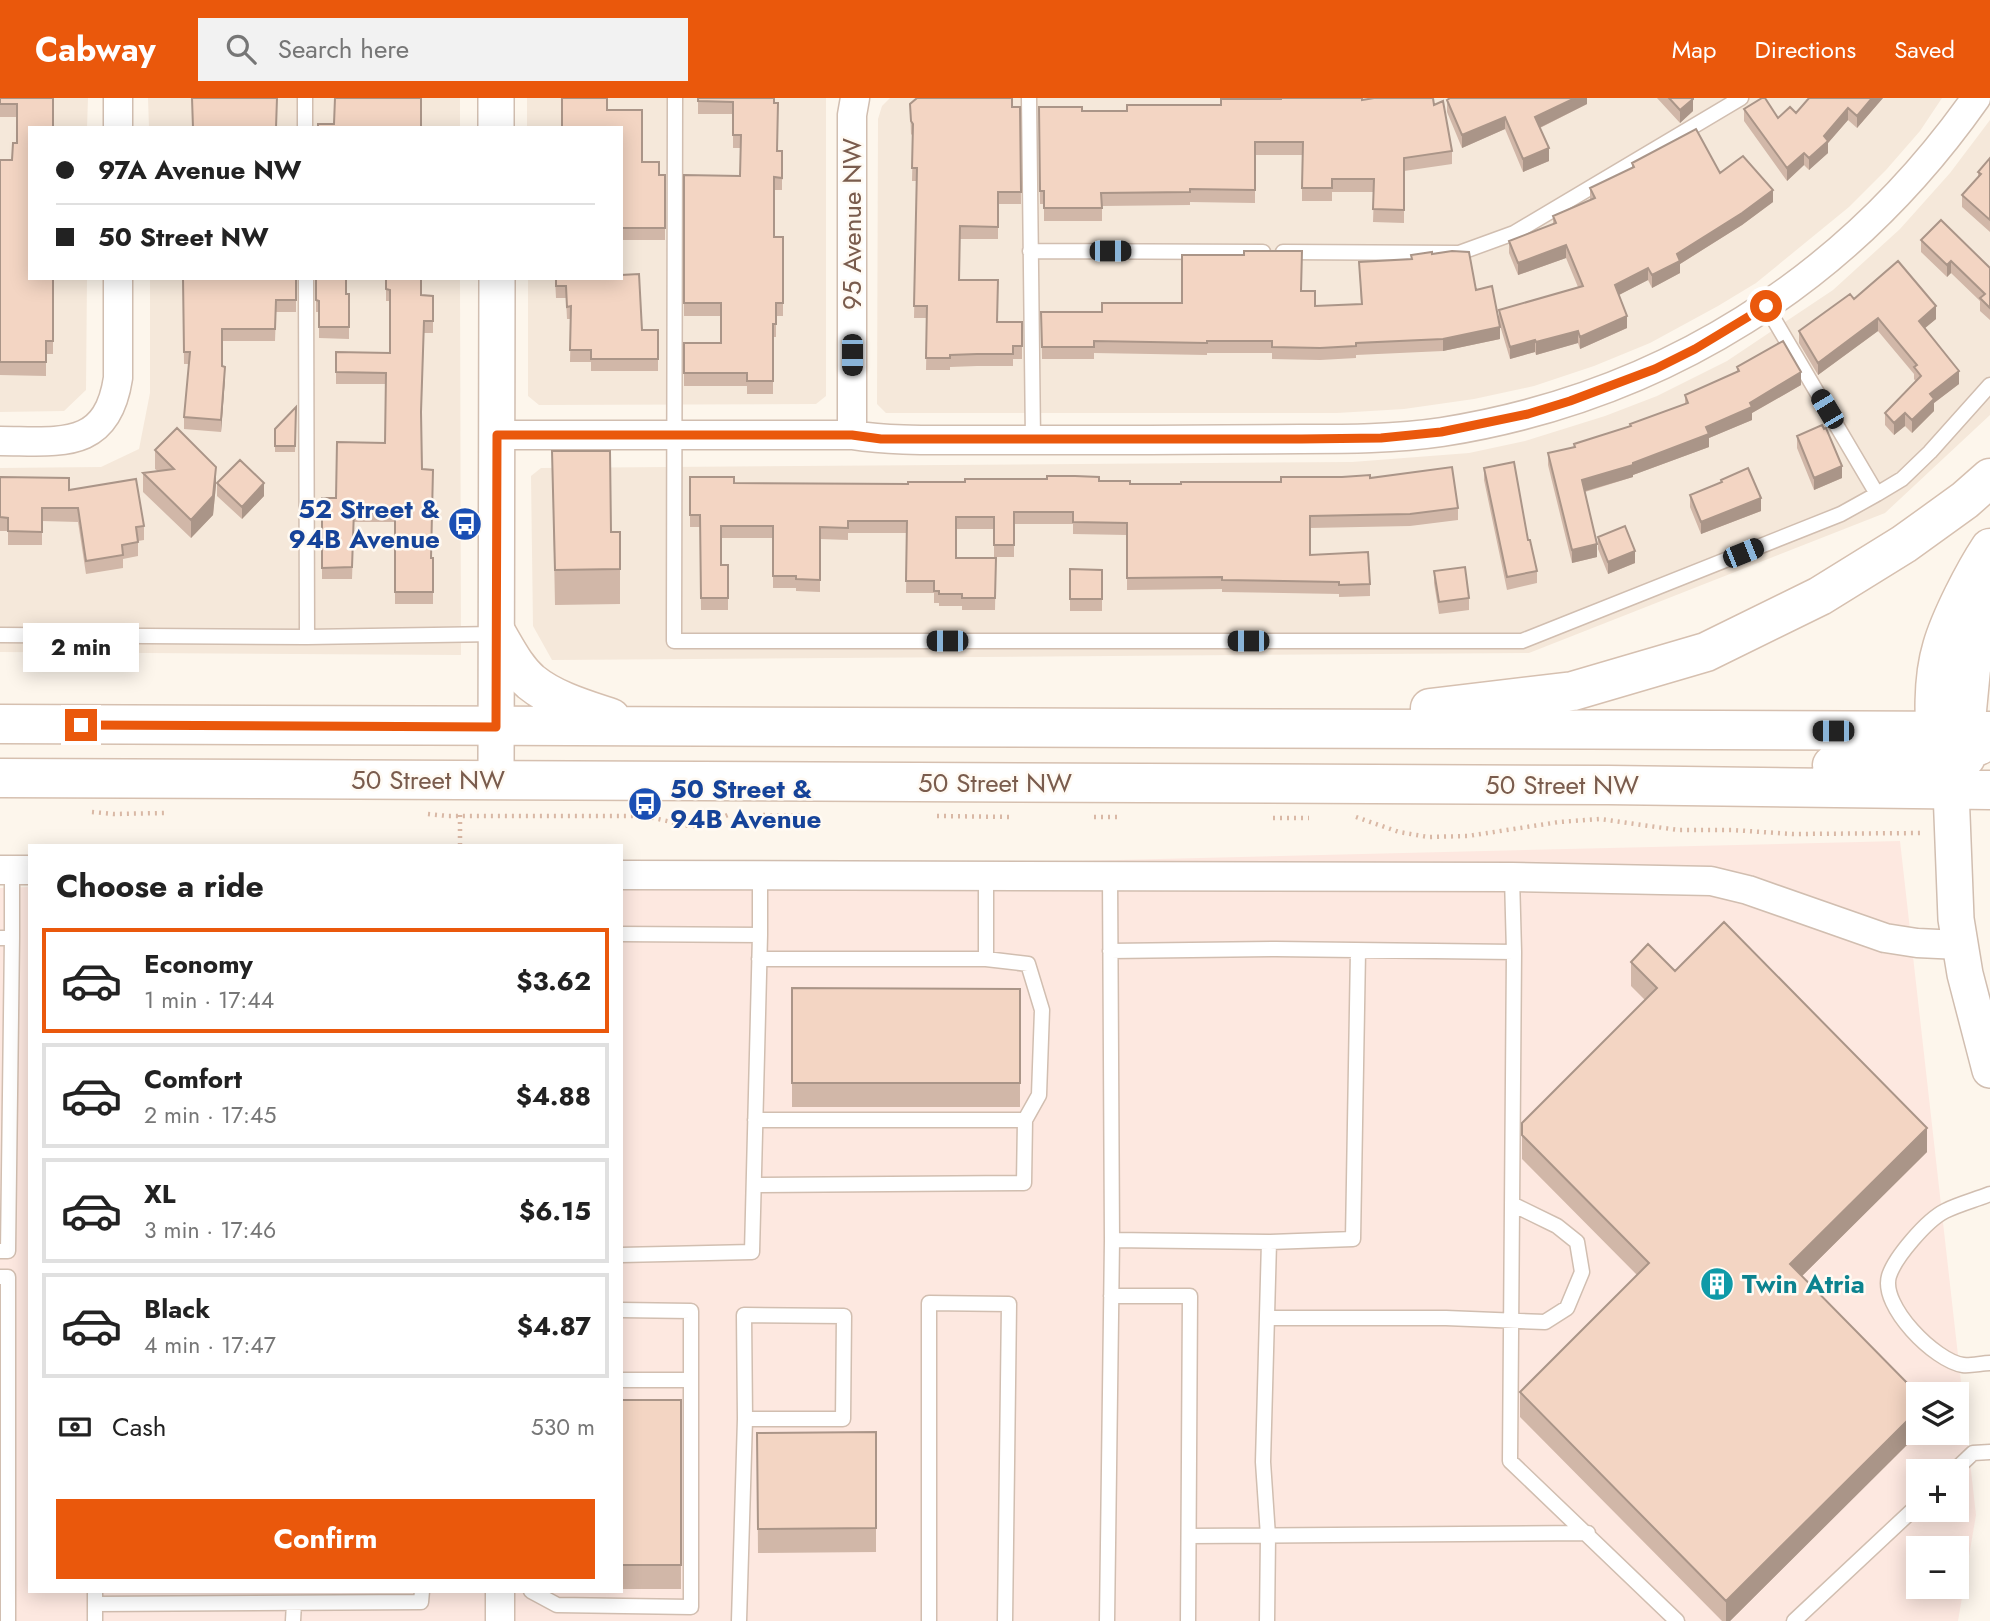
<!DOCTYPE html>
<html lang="en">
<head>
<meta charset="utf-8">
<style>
	body { margin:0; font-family:Jost,sans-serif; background:#f2f2f2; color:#222; height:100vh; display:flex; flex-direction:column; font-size:26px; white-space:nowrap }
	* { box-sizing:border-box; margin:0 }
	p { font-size:23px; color:#767676 }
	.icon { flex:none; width:38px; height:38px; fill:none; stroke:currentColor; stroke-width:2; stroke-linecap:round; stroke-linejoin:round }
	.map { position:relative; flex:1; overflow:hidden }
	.drawer { position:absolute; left:28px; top:746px; width:595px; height:749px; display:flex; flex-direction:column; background:#fff; border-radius:0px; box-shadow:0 4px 18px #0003 }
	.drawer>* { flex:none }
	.hud { position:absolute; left:28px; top:28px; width:595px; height:154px; border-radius:0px; box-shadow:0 4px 18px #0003; display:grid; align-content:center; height:154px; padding:0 28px; background:#fff }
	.buttons { position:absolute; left:1906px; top:1284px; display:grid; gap:14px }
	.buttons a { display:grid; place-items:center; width:63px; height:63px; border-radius:0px; background:#fff; box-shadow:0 4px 18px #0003; font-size:35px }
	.end { position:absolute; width:32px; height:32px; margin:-16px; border:9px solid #ea580c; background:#fff; box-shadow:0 0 0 4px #fff }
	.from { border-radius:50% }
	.bubble { position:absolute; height:49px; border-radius:0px; background:#fff; box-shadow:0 4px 18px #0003; font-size:23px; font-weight:700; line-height:49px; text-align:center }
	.car { position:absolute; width:21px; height:42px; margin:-21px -10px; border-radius:9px; box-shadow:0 0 5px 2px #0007; background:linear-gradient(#222 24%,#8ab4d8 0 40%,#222 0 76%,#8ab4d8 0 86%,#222 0) }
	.hud b { display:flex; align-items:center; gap:24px; height:66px; font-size:26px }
	.hud b+b { border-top:2px solid #e0e0e0 }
	.hud i { width:18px; height:18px; background:#222 }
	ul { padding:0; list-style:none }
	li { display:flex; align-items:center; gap:21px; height:105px; margin:0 14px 10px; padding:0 14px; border:4px solid #e0e0e0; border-radius:0px }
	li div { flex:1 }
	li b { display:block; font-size:26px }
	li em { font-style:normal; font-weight:700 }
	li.current { border-color:#ea580c }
	li>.icon { width:63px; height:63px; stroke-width:1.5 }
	h2 { padding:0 28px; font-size:32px; line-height:84px }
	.pay { display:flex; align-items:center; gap:18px; height:77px; padding:0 28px; font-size:26px }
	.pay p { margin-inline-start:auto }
	.cta { display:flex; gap:14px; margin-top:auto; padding:14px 28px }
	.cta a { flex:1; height:80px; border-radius:0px; background:#ea580c; color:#fff; font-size:28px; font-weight:700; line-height:80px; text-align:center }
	header { display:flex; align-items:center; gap:42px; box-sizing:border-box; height:98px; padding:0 35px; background:#ea580c; color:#fff }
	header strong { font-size:33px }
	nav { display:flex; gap:38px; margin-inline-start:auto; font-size:24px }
	.search { width:490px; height:63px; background:#f2f2f2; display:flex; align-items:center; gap:18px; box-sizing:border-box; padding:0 24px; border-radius:0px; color:#767676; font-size:26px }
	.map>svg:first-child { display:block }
	.residential { fill:#f5e8da }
	.commercial { fill:#fde8e0; fill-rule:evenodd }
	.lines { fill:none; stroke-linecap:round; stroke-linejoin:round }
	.service-casing { stroke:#d1beb0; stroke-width:17 }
	.minor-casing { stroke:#d1beb0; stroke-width:31 }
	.tertiary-casing { stroke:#d1beb0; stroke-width:38 }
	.secondary-casing { stroke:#d6c0b0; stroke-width:41 }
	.path { stroke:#d9b8a5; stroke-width:4.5; stroke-dasharray:2 5; stroke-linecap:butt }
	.service { stroke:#fff; stroke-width:14 }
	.minor { stroke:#fff; stroke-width:28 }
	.tertiary { stroke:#fff; stroke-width:35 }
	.secondary { stroke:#fff; stroke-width:38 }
	.wall { fill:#d1b7a8 }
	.shaded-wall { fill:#aa9588 }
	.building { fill:#f3d5c3; stroke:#aa9588; stroke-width:2 }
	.route { stroke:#ea580c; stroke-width:9 }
	.labels { text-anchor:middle; stroke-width:5; stroke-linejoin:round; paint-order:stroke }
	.street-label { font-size:26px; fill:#7a5c4d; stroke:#fffaf3 }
	.transit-label { font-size:26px; font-weight:bold; fill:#164399; stroke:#fffaf3; text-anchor:end }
	.culture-label { font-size:26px; font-weight:bold; fill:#0d838f; stroke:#fffaf3; text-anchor:start }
</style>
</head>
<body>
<header>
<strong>Cabway</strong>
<div class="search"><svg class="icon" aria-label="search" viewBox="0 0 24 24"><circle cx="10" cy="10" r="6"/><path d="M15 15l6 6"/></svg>Search here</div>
<nav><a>Map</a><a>Directions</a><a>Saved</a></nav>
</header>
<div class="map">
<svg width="1990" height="1523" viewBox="0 0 1990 1523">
	<rect width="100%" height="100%" fill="#fdf6ec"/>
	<path class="residential" d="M0 0H88L87 30H30V180H87L86 292 64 313 0 314Z
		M148 0H460V30H149Z
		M527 0H826V298L816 306 539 307 528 298V180H621V30H527Z
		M890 0H1942L1920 33 1886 72 1849 109 1756 185 1718 208 1650 245 1594 268 1534 288 1474 301 1404 311 1337 315H886L877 306 878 21 882 8Z
		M1990 22V317L1885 415 1529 555 552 562 533 528 531 378 541 370 1352 364 1469 355 1525 343 1605 318 1657 298 1727 263 1833 192 1900 131 1950 75Z
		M150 180H460L461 557 0 554V370L101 369 139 351 150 295Z"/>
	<path class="commercial" d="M1900 743 1976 1417 1958 1523H0V790L30 789V1493H621V774ZM1918 1297H1956V1335H1918ZM1918 1374H1956V1412H1918ZM1918 1451H1956V1489H1918Z"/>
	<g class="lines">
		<g class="service-casing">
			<path id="service" d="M305 0V30
				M675 0 674 543H1522L1841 416 1877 396
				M1029 0 1033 342
				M1030 153 1263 154
				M1283 154 1459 155 1514 135 1741 0
				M306 180 307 539
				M1766 208 1877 396 1902 381 1930 354 1990 287
				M0 537 307 539 496 536
				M760 777V837
				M986 777V861
				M1110 777 1112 1142 1269 1144 1353 1141 1358 853
				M1512 779 1514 854 1510 1363 1677 1523
				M621 836 760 837 752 1154 621 1157
				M0 840H12L8 1153H0
				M12 840V772
				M1110 853 1276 851 1514 854
				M755 1022H1025L1039 997 1042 912 1028 866 986 861H759
				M754 1087 1024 1085 1025 1022
				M1990 1096C1975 1102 1959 1106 1945 1113 1927 1122 1895 1159 1889 1178 1880 1208 1935 1263 1963 1267 1971 1268 1982 1265 1990 1265
				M0 1179H8V1523
				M1111 1198H1190L1188 1523
				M621 1212 691 1213V1282H621
				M1267 1220H1446L1545 1224 1567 1210 1582 1174 1577 1144 1557 1128 1512 1106
				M1953 1374 1973 1355 1990 1354
				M1189 1438 1588 1435
				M531 1493 557 1507 691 1509V1282
				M95 1506 421 1504 422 1493
				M95 1523V1493
				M293 1523 294 1505
				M739 1523 745 1321 744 1217 844 1218 843 1321H745
				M929 1523V1205L1009 1206 1005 1523
				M1107 1523 1112 1142
				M1267 1523 1268 1438 1263 1364 1269 1144
				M1794 1523 1918 1407"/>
		</g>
		<g class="minor-casing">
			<path id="minor" d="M118 0V30
				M497 337H852C891 343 930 342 970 342 1030 342 1090 342 1150 342 1200 342 1250 341 1300 341 1347 341 1395 341 1442 334 1663 299 1848 182 1976 0
				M852 337V17L855 0
				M0 343C60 343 107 353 118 280V180
				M0 772H30
				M621 777 1512 779 1711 783 1748 792 1885 840 1917 845 1960 847
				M500 1523V1493"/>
		</g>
		<g class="tertiary-casing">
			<path id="tertiary" d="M496 0V30
				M496 682 497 180
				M1951 692 1956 821 1965 876 1990 972"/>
		</g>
		<g class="secondary-casing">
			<path id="secondary" d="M497 536C507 553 516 571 531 584 553 602 584 611 611 620
				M1430 610 1573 593 1706 554 1820 498 1904 446 1965 402 1990 380
				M0 626 1990 633
				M1937 658C1934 623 1932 582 1942 549 1950 521 1974 474 1990 450
				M1966 659 1965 633 1971 571 1990 496
				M1832 667C1879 665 1948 670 1988 642
				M0 680 1608 687 1990 692"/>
		</g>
		<path class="path" d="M92 714 114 716 164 715
			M428 716 448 718H645L689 728H702L730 716
			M763 717 803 718
			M937 718 1012 719
			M1094 719H1120
			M1356 719 1399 734 1428 739 1468 738 1559 724 1600 721 1678 732H1732L1792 736 1923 735
			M1273 720H1309
			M460 747V715"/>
		<use href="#service" class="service"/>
		<use href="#minor" class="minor"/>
		<use href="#tertiary" class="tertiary"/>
		<use href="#secondary" class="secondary"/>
	</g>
	<path class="wall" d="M0 0H53L30 180H53V256H46V278L0 277V62H12L17 45V19H0Z
		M562 0H607V12H642V64H659V77H665V142H621V30H562Z
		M698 0H774L777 53H782V92H774V139H783V218H776V239H773V296H747V288H684V245H721V218H684V77L740 78 741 50H733V16H698Z
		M1587 0V6L1540 30 1549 63 1523 74 1505 31 1462 50 1447 14V2Z
		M1657 0H1693V13L1680 25Z
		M1883 0 1857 30 1848 22 1828 45V55L1809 72 1804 67 1787 83 1744 23V11L1778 20 1796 15Z
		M1362 2 1434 7 1452 53V66L1404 73V125L1373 124 1374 94H1332V103H1302V57H1255V105L1190 104V107L1102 108V123H1044V106H1040L1039 9 1082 13H1127L1221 7Z
		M910 6 1020 9 1021 106H998V141H960L959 182 998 224H1022V261H1013V268H977L950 269V272H926L927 220H914L917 83H912L913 38 911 36Z
		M1990 60V134L1962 109V97L1978 79V74Z
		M1632 65 1720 75 1773 104 1742 127 1680 166V175L1652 190 1648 182 1619 197 1627 230 1580 251 1578 245 1536 257 1535 254 1510 261 1499 224V212L1578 189 1566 160 1518 177 1509 155V143L1553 126V118L1590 102V90L1632 70Z
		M1921 142 1990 170V222L1980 213V203L1951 175 1947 179 1921 154Z
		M1432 156 1476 192 1500 241 1443 253 1356 257V260L1320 262 1272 261V255H1207V257L1094 255V261H1042L1041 214H1102L1301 193 1315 208 1361 206 1359 164 1411 162V157Z
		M183 180H296V214H276L275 243H222V268L225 280 221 334 184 331V319L189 266H184Z
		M316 180 346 196H349V241L319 240V214H316Z
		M386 180 421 197 433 198V235H424L421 323 422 371 431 460H433V506H395V424H354L352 481H322V400H336L385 345 386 286H336V254L390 255V203H386Z
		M555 180 642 232H658V273H591V264H570L571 221H567L566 200H556Z
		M1854 201 1936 221 1925 230 1959 286 1934 305V313L1912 335 1905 328 1894 337 1885 327V315L1916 284 1914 281V276L1878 233 1818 277 1799 245V233Z
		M1737 269 1801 287 1752 315V322L1709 340V349L1633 377V379L1585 394 1597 459 1572 465 1548 367V355L1574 349V346L1630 328 1685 306V297L1737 274Z
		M296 309 295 354H275V331Z
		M1797 338 1842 380 1814 392 1797 350Z
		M155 352 216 387 213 417 191 440 143 394V375L158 373 155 371Z
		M552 353 611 434H620V506L555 507Z
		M1484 370 1528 442 1537 473V485L1507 492 1484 382Z
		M0 379 69 392 144 428V442L138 443V458L123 461V470L86 476 78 424 42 423V447H8V433H0Z
		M690 379 734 385 908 386 1099 383 1130 386H1181L1281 384 1370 380 1458 410V422L1410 428 1310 430V457L1370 486V498L1339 499V496L1222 494V491L1127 492V437L1073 436V426H1014V459H994V431H956V460H996L995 512H962V508H939V505H934V495H906L907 435H848V442L820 441V494L796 493V490H773V440H721V467H728V512H701L700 429H690Z
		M1721 382 1761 413 1701 436 1690 409V397L1721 385Z
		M217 385 264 398 242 421 217 398Z
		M1598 439 1635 465 1608 476 1598 451Z
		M1070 471 1102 472V513H1070Z
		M1434 473 1469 500V512L1439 516 1434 485Z
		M1631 864 1675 873 1927 1054 1802 1178 1919 1335 1730 1523H1722L1520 1319V1294L1637 1177 1522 1061V1025L1645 902 1631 888Z
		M792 890 1020 891V1009H792Z
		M621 1302H681V1491H621Z
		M876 1334V1454L758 1455 757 1335Z"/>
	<path class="shaded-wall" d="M1575 0H1587V6L1535 32V19Z
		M1872 0H1883L1857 30V18Z
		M1693 1V13L1680 25V12Z
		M1848 10V22L1828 45V55L1809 72V60L1824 38Z
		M1505 19V31L1462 50V37Z
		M1549 50V63L1523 74V61Z
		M1804 55V67L1787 83V70Z
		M1773 92V104L1742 127 1680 166V175L1652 190V177L1677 156Z
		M1566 147V160L1518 177V165Z
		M1951 163V175L1947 179V167Z
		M1648 170V182L1615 199V187Z
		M1936 208V221L1919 235V223Z
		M1627 218V230L1580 251V239Z
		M1878 220V233L1818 277V265Z
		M1500 229V241L1443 253V241Z
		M1578 233V245L1536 257V244Z
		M1535 242V254L1510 261V249Z
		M225 269V280L221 334V322Z
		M1959 273V286L1934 305V313L1912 335V322L1930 296Z
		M1801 274V287L1752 315V322L1709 340V349L1633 377V379L1582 394V382L1633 365 1750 305Z
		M1905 315V328L1894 337V325Z
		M1842 368V380L1814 392V380Z
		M216 369V387L213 417 191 440V422Z
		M264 385V398L242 421V409Z
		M1761 400V413L1701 436V424Z
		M1597 446V459L1572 465V452Z
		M1635 453V465L1608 476V464Z
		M1927 1030V1054L1790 1190V1166Z
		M1918 1312 1919 1335 1730 1523H1726V1503Z"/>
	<path class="building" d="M0 0H53V30H30V180H53V243H46V264H0V62H12L13 45H17V6H0Z
		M192 0H277L276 30H193Z
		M335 0H421V30H318V26H334Z
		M562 0H607V12H642V64H659V77H665V130H621V30H562Z
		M698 0H774V5H778L777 53H782V80L774 79V139H783V205H776V226H773V283H747V275H684V245H721V205H684V77L740 78 741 37H733V4L698 3Z
		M917 0H1012V9H1020L1021 94H998V129L960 128 959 182H998L997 224H1022V248H1013V256H977L950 257V260H926L927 208H914L917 70H912L913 26 911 23 910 6Z
		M1281 0H1362V2L1374 0H1433L1434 7 1443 3 1452 53 1404 60V112L1373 111 1374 81H1332V90H1302L1303 44H1255V92L1190 91V94L1101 95 1102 110H1044V93H1040L1039 9H1082V13H1127V7H1221V1H1281Z
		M1450 0H1575L1535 19 1549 50 1523 61 1505 19 1462 37 1447 2Z
		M1669 0H1693V1L1680 12Z
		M1762 0H1765L1778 20 1790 9 1796 15 1809 0H1872L1857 18 1848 10 1824 38 1828 43 1809 60 1804 55 1787 70 1744 11Z
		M1696 31 1720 75 1743 58 1773 92 1742 115 1677 156 1680 163 1652 177 1648 170 1615 187 1627 218 1580 239 1578 233 1536 244 1535 242 1510 249 1499 212 1583 188 1566 147 1518 165 1509 143 1556 125 1553 118 1595 100 1590 90 1634 69 1632 65Z
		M1990 60V122L1962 97 1981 76 1978 74Z
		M1941 122 1990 170V210L1980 200 1985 196 1951 163 1947 167 1921 142Z
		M1244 153H1302L1301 193H1315V208L1362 206 1359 164 1412 161 1411 157 1432 154V156L1452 153 1469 154 1476 192 1492 188 1500 229 1443 241 1356 245V248L1320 250 1272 249V243H1207V245L1094 243V249H1042L1041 214H1102V205H1182V157H1244Z
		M1898 163 1936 208 1919 223 1959 273 1930 296 1934 301 1912 322 1905 315 1894 325 1885 315 1921 278 1914 269 1917 267 1878 220 1818 265 1799 233 1850 196 1854 201Z
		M639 176 642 232H658V261H591V252H570L571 208 567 209 566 188H556V180H621V177Z
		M183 180H296V202H276L275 231H222V268L225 269 221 322 184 319 190 254H184Z
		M316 180H346V196H349V229H319V203L316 202Z
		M386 180H421V197L433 198V223H424L421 314 422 371 433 372 431 460H433V494H395V412H354L352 469 322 470V400H336L337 344 385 345 386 275 336 274V254L390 255V192L386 191Z
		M1783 243 1801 274 1750 305 1752 309 1706 329 1709 336 1633 365V367L1582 382 1597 446 1572 452 1548 355 1575 349 1574 346 1631 328 1630 326 1688 305 1685 297 1739 273 1737 269Z
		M296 309 295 348H275V331Z
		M1822 327 1824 331 1826 330 1842 368 1814 380 1797 338Z
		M177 330 216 369 213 398 191 422 143 375 174 371 155 352Z
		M552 353H610L611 434H620V471L555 472Z
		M240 362 264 385 242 409 217 385Z
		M1514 364 1528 442H1530L1537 473 1507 479 1484 370Z
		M1452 369 1458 410 1410 416 1310 418V457L1368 454 1370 486 1339 487V484L1222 482V479L1127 480V425L1073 424V414H1014V447H994V419H956V460H996L995 500H962V496H939V493H934V483H906L907 423H848V430L820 429V482L796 481V478H773V428H721V467H728V500H701L700 417H690V379H734V385L908 386V384H965V381H1047V378H1075L1099 379V383H1130V386H1181V384H1281V379H1342L1370 377V380Z
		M1748 370 1761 400 1701 424 1690 397 1722 384 1721 382Z
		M0 379 69 380V392L136 381 144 428 136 429 138 444 122 447 123 457 86 463 78 410H42V434L8 433V420L0 419Z
		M1625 428 1635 453 1608 464 1598 439Z
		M1465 469 1469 500 1439 504 1434 473Z
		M1070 471 1102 472V501H1070Z
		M1724 824 1927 1030 1790 1166 1919 1297H1918V1312L1726 1503 1520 1294 1649 1165 1522 1037V1025L1657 890 1631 864 1648 846 1675 873Z
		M792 890 1020 891V985H792Z
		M621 1302H681V1467H621Z
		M876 1334V1430L758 1431 757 1335Z"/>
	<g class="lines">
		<path class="route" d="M81 627 496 629 497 337H852L881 341H1301L1381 340 1441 334 1528 316 1570 303 1655 271 1695 251 1766 208"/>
	</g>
	<defs>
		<g id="bus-disc" transform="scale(1.75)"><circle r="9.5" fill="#1a4fb4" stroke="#fffaf3"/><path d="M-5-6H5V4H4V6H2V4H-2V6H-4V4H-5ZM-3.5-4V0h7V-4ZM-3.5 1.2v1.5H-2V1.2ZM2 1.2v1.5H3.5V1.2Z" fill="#fff"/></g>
		<g id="building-disc" transform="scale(1.75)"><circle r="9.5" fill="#0f9aa8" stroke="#fffaf3"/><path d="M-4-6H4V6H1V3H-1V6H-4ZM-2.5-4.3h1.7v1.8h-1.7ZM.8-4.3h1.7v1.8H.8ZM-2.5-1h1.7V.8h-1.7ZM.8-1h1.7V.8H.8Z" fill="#fff"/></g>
	</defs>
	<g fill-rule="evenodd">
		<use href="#bus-disc" x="465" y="426"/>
		<use href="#bus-disc" x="645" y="706"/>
		<use href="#building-disc" x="1717" y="1186"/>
	</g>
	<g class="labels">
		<g class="street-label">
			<text transform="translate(852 126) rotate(-90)" y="9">95 Avenue NW</text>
			<text x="428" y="691">50 Street NW</text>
			<text x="995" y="694">50 Street NW</text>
			<text x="1562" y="696">50 Street NW</text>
		</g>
		<g class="transit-label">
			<text x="440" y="420">52 Street &amp;<tspan x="440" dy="30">94B Avenue</tspan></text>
			<text x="670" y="700" text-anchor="start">50 Street &amp;<tspan x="670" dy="30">94B Avenue</tspan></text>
		</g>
		<g class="culture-label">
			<text x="1742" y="1195">Twin Atria</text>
		</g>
	</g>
</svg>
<div class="buttons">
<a><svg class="icon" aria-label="layers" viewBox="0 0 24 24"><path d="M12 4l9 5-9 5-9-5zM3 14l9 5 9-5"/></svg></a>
<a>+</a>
<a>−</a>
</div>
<i class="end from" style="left:1766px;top:208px"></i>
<i class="end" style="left:81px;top:627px"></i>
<div class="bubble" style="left:23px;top:525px;width:116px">2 min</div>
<i class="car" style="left:1110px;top:153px;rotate:90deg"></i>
<i class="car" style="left:852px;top:257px;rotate:180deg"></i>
<i class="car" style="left:1827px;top:311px;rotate:329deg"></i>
<i class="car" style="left:1743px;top:455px;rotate:68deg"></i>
<i class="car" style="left:947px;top:543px;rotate:270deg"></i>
<i class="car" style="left:1248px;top:543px;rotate:270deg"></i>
<i class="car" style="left:1833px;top:633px;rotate:270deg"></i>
<div class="hud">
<b><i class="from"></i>97A Avenue NW</b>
<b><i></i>50 Street NW</b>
</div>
<section class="drawer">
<h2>Choose a ride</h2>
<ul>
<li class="current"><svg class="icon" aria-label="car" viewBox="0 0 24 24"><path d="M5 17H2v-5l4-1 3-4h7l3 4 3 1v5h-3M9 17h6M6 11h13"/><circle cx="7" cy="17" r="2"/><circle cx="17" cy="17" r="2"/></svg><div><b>Economy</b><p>1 min · 17:44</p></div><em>$3.62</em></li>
<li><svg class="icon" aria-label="car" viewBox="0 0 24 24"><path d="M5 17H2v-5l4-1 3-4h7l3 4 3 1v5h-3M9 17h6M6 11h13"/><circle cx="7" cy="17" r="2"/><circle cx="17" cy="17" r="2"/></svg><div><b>Comfort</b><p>2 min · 17:45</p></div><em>$4.88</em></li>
<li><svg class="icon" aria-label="car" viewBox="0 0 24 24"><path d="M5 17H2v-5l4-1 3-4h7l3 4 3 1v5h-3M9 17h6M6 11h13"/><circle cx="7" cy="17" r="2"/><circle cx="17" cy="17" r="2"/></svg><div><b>XL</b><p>3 min · 17:46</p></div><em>$6.15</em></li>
<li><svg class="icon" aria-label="car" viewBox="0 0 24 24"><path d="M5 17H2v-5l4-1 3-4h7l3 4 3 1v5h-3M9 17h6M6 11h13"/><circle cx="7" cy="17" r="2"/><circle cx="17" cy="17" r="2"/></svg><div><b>Black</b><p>4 min · 17:47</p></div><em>$4.87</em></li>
</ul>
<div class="pay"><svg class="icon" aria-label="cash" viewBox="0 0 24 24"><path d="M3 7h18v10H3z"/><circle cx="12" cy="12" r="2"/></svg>Cash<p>530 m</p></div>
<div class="cta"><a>Confirm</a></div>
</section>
</div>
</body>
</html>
